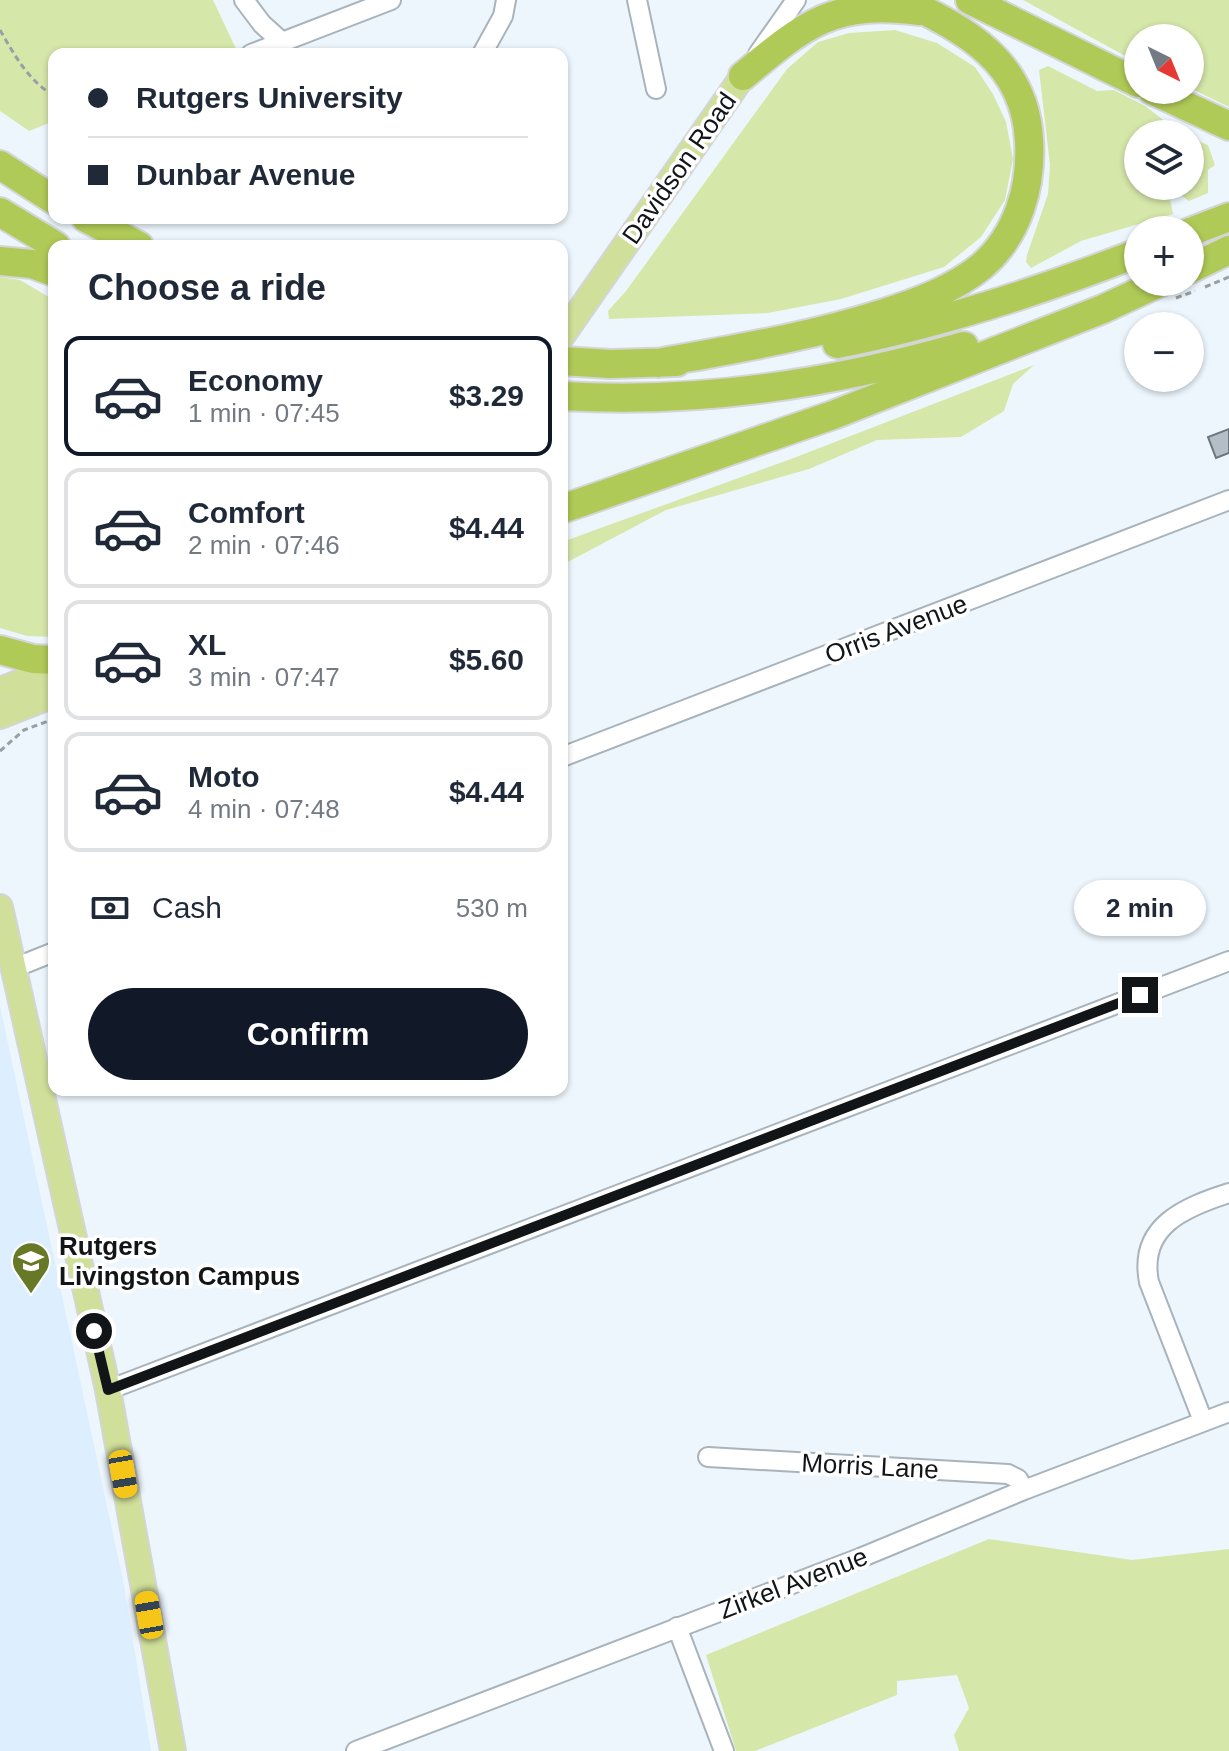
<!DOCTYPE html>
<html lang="en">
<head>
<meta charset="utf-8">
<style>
	body { margin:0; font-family:Helvetica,sans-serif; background:#f6f6f7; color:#1f2937; height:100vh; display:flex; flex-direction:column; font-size:30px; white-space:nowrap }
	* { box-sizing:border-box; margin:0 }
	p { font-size:26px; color:#747a83 }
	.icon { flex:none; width:44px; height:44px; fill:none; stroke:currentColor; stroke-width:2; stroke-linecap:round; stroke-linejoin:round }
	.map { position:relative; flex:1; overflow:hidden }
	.panel { position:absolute; left:48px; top:240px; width:520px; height:856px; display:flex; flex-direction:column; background:#fff; border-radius:16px; box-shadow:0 2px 6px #0004 }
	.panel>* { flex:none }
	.top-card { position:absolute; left:48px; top:48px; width:520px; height:176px; border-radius:16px; box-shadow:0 2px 6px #0004; display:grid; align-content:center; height:176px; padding:0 40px; background:#fff }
	.needle { width:52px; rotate:137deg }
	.fabs { position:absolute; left:1124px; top:24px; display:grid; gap:16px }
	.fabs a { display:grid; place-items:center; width:80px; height:80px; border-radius:50%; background:#fff; box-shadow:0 2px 6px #0004; font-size:40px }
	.end { position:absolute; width:36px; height:36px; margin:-18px; border:10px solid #111518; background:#fff; box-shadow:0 0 0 4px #fff }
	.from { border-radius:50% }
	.bubble { position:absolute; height:56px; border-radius:28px; background:#fff; box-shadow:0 2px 6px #0004; font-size:26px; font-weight:700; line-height:56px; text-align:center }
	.car { position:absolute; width:24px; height:48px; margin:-24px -12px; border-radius:10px; box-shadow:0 0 6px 2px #0007; background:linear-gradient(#f5c518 24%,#345 0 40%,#f5c518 0 76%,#345 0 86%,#f5c518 0) }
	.top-card b { display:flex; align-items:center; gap:28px; height:76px; font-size:30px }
	.top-card b+b { border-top:2px solid #e0e1e3 }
	.top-card i { width:20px; height:20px; background:#1f2937 }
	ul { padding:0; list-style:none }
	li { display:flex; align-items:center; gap:24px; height:120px; margin:0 16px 12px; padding:0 24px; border:4px solid #e0e1e3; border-radius:16px }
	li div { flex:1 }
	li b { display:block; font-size:30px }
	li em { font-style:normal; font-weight:700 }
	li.current { border-color:#111827 }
	li>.icon { width:72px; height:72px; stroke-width:1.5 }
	h2 { padding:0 40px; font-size:36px; line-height:96px }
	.pay { display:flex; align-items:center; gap:20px; height:88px; padding:0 40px; font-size:30px }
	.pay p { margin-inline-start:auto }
	.cta { display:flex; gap:16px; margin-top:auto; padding:16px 40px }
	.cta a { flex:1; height:92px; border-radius:48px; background:#111827; color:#fff; font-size:32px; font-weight:700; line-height:92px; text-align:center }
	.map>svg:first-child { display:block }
	.built { fill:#ddeffe }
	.green { fill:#d6e7aa }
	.building { fill:#b3bec7; stroke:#6b757d; stroke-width:2 }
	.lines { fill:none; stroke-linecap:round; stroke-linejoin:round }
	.minor-casing { stroke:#a8b3bc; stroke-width:22 }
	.major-casing { stroke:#d4d5d5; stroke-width:28 }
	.highway-casing { stroke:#d4d5d5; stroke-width:32 }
	.path { stroke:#99a0a5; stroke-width:3; stroke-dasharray:6 4; stroke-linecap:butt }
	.minor { stroke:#fff; stroke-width:18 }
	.major { stroke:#d0df9a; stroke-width:24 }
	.highway { stroke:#b0ca57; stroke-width:28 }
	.route { stroke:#111518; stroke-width:10 }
	.labels { text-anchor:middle; stroke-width:7; stroke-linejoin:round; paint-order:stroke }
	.street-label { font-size:26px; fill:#111518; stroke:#fff }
	.poi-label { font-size:26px; font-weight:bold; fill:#111518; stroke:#fff; text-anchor:start }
</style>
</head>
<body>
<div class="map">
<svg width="1229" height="1751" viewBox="0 0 1229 1751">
	<rect width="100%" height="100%" fill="#edf6fd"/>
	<path class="built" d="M0 1006 124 1585 151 1751H0Z"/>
	<path class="green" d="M0 0H213L238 53 54 54V121L29 131 0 111Z
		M1023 0H1229V107L1190 88V38H1138V63Z
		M895 30 937 43 975 67 993 94 1006 122 1013 159 1005 200 981 237 944 267 841 299 768 313 609 319 608 311 626 291 787 69 818 42 849 33Z
		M1048 66 1097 91 1114 90 1145 106 1182 134H1138V186H1190V138L1208 145 1215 165 1208 170V193L1189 201 1179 194 1170 199 1173 214 1081 241 1031 268 1026 262 1027 255 1048 194 1050 165 1039 70Z
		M0 277 20 280 54 300V637L27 636 0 628Z
		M1034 365 1013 384 1004 411 961 437 877 440 809 469 666 510 562 565V542L791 459Z
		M989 1539 1132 1560 1229 1549V1751H959L954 1735 969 1708 957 1675 897 1681V1695L755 1751H736L706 1655Z"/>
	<path class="building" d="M1229 429V453L1216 458 1208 437Z"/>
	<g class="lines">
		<g class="minor-casing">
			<path id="minor" d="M244 0 262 24 282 42
				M637 0 656 89
				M251 54 391 0
				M482 54 503 16 506 0
				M758 54 796 0
				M562 757 1229 500
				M14 968 54 952
				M108 1390 1229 961
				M1203 1421 1149 1282C1138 1226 1185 1207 1229 1193
				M708 1457 1008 1474 1018 1479 1024 1490
				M677 1627 724 1751
				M356 1751 860 1558 1024 1490 1229 1412"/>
		</g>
		<g class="major-casing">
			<path id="major" d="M562 336 743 76
				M0 690 54 669
				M0 716 54 695
				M0 907 108 1390 173 1751"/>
		</g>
		<g class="highway-casing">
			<path id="highway" d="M970 0 1138 83
				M743 76C806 23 834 0 920 11
				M1152 90 1229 126
				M0 165 54 200
				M0 212 56 246
				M86 218 139 246
				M1190 232 1229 217
				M0 261 32 264 54 272
				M1190 269 1229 250
				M837 344C941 324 1040 291 1138 253
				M562 361 610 364 677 362
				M658 363C735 349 810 337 884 313 918 302 954 289 982 266 1018 235 1032 186 1029 140 1025 61 965 30 903 0
				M562 396C701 404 830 384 964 346
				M562 509 833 415 1103 309 1161 282
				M0 650 33 659 54 660"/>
		</g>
		<path class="path" d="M0 30C15 56 28 80 54 96
			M1205 287 1229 277
			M1176 298 1195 291
			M0 751 24 730 54 719"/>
		<use href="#minor" class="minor"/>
		<use href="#major" class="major"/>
		<use href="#highway" class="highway"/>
	</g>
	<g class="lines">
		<path class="route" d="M94 1331 108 1390 1140 995"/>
	</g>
	<defs>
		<g id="university-pin" transform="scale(2)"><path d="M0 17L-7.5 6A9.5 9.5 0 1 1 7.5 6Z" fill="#677827" stroke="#fff"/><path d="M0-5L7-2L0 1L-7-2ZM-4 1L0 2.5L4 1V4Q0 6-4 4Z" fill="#fff"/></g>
	</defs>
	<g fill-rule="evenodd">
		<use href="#university-pin" x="31" y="1261"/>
	</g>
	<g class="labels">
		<g class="street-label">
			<text transform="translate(679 168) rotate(-55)" y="9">Davidson Road</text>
			<text transform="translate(896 629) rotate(-21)" y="9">Orris Avenue</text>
			<text transform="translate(870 1466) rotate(3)" y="9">Morris Lane</text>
			<text transform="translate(793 1583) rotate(-21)" y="9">Zirkel Avenue</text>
		</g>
		<g class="poi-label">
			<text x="59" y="1255">Rutgers<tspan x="59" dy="30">Livingston Campus</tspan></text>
		</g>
	</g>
</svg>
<div class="fabs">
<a><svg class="needle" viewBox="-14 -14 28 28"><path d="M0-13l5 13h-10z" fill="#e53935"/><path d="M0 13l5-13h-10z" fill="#747a83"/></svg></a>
<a><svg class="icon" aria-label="layers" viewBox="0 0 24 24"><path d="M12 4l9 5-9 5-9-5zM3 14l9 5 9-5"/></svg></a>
<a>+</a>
<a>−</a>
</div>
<i class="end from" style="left:94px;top:1331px"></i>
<i class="end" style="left:1140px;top:995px"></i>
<div class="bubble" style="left:1074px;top:880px;width:132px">2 min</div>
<i class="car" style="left:123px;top:1474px;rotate:170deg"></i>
<i class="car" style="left:149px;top:1615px;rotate:350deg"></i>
<div class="top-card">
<b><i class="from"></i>Rutgers University</b>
<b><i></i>Dunbar Avenue</b>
</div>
<section class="panel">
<h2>Choose a ride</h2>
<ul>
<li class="current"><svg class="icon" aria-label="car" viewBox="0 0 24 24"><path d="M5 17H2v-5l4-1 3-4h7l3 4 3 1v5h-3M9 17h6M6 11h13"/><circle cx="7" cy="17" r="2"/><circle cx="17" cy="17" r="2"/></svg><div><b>Economy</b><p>1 min · 07:45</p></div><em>$3.29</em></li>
<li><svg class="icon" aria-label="car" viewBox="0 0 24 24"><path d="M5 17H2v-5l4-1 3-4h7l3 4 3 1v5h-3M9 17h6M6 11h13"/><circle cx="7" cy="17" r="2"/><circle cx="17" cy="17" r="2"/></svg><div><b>Comfort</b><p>2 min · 07:46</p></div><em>$4.44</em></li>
<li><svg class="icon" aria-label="car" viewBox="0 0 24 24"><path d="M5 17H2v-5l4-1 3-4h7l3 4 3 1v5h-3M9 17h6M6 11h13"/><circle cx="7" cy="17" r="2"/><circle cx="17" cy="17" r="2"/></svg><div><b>XL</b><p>3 min · 07:47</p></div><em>$5.60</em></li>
<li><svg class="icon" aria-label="car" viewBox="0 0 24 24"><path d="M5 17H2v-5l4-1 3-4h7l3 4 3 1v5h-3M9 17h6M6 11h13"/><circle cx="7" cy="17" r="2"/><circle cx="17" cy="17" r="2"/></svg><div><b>Moto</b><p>4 min · 07:48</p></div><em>$4.44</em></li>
</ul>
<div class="pay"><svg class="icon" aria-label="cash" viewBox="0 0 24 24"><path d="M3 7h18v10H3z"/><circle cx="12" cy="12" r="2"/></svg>Cash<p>530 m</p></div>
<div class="cta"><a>Confirm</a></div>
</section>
</div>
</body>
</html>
